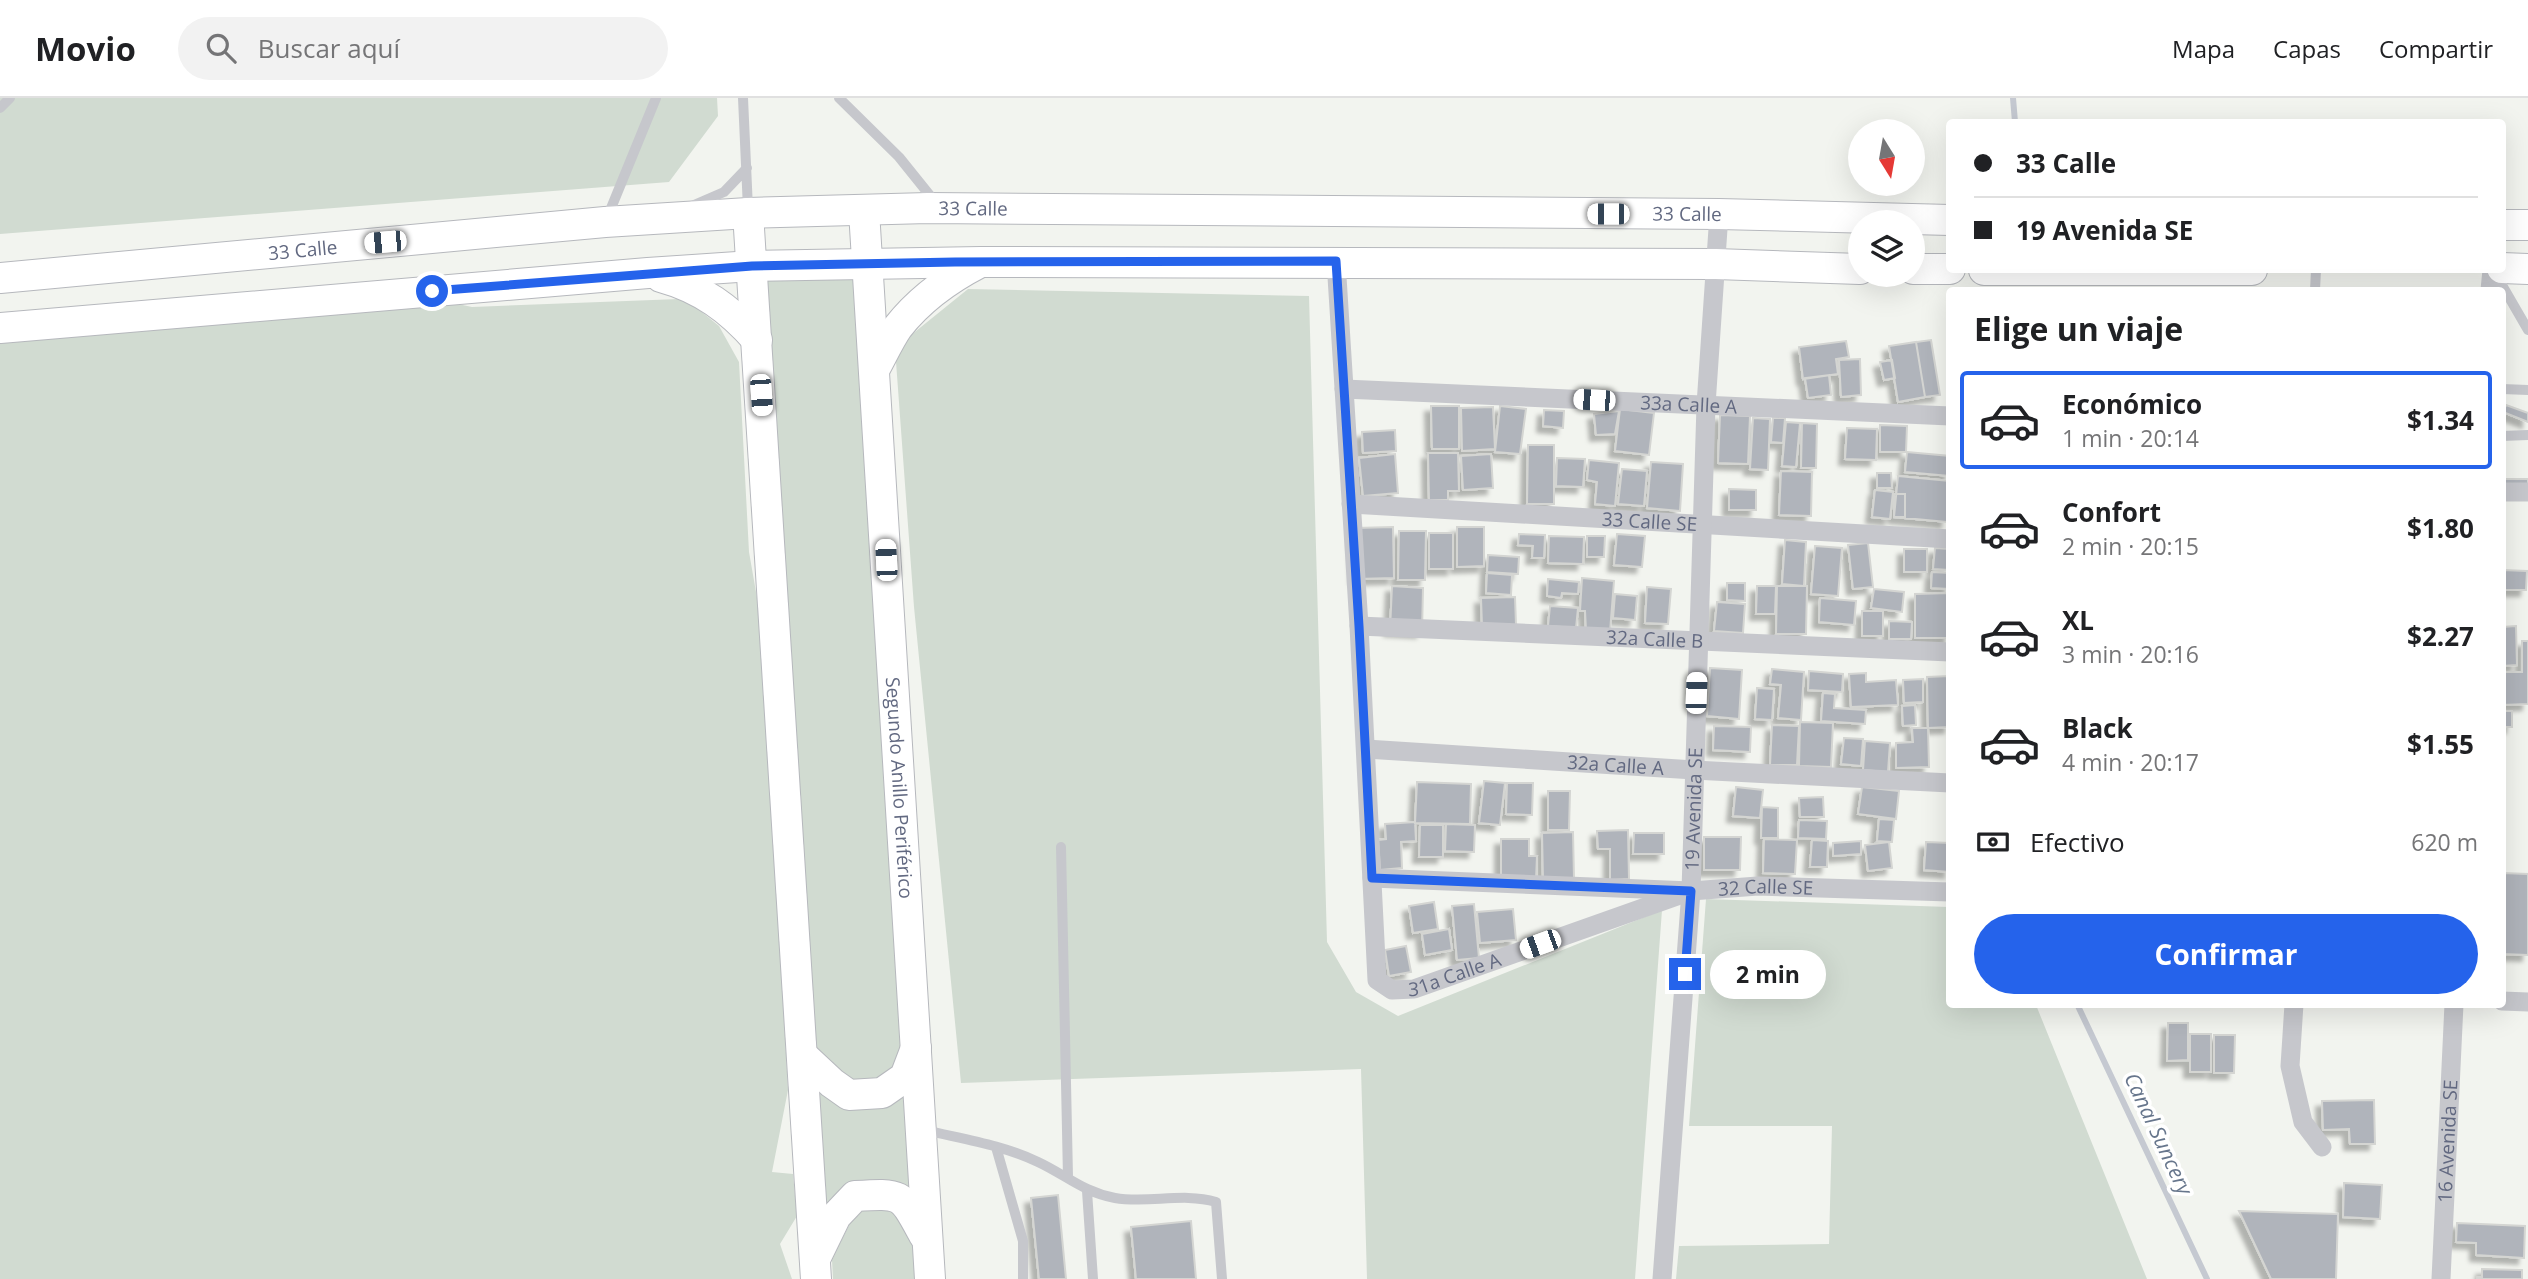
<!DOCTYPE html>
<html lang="es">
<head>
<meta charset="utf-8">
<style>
	body { margin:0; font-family:"Open Sans",sans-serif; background:#f2f2f2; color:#202124; height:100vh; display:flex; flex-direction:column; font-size:26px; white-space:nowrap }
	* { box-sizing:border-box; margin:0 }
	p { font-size:23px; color:#757577 }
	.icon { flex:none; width:38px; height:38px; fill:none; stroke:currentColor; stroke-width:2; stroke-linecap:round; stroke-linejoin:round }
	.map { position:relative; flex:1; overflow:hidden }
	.details { position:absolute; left:1946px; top:189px; width:560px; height:721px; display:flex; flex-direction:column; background:#fff; border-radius:7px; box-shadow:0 7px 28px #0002 }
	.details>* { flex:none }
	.top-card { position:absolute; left:1946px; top:21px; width:560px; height:154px; border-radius:7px; box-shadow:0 7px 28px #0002; display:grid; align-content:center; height:154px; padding:0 28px; background:#fff }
	.needle { width:46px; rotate:169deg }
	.buttons { position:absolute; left:1848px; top:21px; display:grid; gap:14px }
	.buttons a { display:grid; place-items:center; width:77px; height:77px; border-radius:50%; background:#fff; box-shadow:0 7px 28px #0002; font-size:35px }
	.end { position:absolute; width:32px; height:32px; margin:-16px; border:9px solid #2563eb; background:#fff; box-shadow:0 0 0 4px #fff }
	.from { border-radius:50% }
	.bubble { position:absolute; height:49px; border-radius:24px; background:#fff; box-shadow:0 7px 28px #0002; font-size:23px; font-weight:700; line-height:49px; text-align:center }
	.car { position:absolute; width:21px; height:42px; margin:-21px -10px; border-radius:9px; box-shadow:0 0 5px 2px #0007; background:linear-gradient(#fff 24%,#345 0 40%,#fff 0 76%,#345 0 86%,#fff 0) }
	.top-card b { display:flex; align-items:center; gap:24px; height:66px; font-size:26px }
	.top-card b+b { border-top:2px solid #e0e0e0 }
	.top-card i { width:18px; height:18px; background:#202124 }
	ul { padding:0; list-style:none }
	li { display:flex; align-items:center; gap:21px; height:98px; margin:0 14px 10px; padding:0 14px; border:4px solid transparent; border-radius:7px }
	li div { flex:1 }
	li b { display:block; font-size:26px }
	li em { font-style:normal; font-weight:700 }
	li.active { border-color:#2563eb }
	li>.icon { width:63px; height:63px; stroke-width:1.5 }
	h2 { padding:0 28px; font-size:32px; line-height:84px }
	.pay { display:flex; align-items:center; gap:18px; height:77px; padding:0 28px; font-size:26px }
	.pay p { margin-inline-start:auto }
	.primary-button { display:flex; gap:14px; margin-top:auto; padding:14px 28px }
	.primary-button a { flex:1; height:80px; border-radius:42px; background:#2563eb; color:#fff; font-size:28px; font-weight:700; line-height:80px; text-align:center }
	header { display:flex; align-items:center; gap:42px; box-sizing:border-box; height:98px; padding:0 35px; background:#fff; border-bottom:2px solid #e0e0e0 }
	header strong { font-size:33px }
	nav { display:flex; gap:38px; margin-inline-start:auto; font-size:24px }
	.search { width:490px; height:63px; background:#f2f2f2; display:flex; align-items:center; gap:18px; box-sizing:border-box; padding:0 24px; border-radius:38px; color:#757577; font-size:26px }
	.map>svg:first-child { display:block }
	.green { fill:#d1dbd1 }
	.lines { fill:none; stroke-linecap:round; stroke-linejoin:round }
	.stream { stroke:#c5c9d1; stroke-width:6 }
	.building { fill:#b0b4bb; stroke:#d4d5d2; stroke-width:2; filter:url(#shadow) }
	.primary-casing { stroke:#b6b8bd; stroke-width:32 }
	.lane { stroke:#c6c7cc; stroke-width:10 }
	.street { stroke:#c6c7cc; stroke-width:19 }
	.primary { stroke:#fff; stroke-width:30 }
	.route { stroke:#2563eb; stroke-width:9 }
	.labels { text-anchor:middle; stroke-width:7; stroke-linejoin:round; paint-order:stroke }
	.street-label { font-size:19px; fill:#626981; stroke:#fff }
	.water-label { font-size:21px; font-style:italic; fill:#67768c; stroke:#fff }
</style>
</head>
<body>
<header>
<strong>Movio</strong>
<div class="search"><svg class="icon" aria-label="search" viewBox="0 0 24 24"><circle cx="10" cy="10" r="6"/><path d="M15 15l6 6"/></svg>Buscar aquí</div>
<nav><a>Mapa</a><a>Capas</a><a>Compartir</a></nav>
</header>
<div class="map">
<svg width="2528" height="1181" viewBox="0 0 2528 1181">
	<defs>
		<filter id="shadow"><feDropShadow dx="-6" dy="6" stdDeviation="2" flood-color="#0004"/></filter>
	</defs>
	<rect width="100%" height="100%" fill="#f2f4ef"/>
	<path class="green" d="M0 0H717L718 18 669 84 0 136Z
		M862 166 904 976 851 993 812 955 754 170Z
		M968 191 1309 198 1327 844 1356 894 1398 918 1662 812 1635 1181H1367L1361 971 961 985 914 509 895 250Z
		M430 200 472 209 679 201 697 210 719 228 739 264 749 454 763 534 788 992 772 1074 793 1076 797 1118 780 1146 792 1181H0V244Z
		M1706 801 1949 809 1950 906 2036 907 2147 1181H1676L1679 1148 1829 1146 1832 1028H1689Z
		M917 977 924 1114 891 1092 825 1126 819 982 849 1006Z
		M885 1106 919 1144 922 1181H833L832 1162 855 1115Z"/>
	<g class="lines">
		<path class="stream" d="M2013 0 2015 24
			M2077 906 2207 1181"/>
	</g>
	<path class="building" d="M1931 242 1940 297 1925 299 1916 244Z
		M1846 243 1849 259 1836 261 1838 276 1803 281 1799 249Z
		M1916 244 1925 299 1898 304 1889 248Z
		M1860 261 1861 297 1841 299 1839 262Z
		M1892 262 1895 280 1884 282 1880 264Z
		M1829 277 1831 297 1808 300 1805 280Z
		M2506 307 2528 315V324L2503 314Z
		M1431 308H1459V351H1432Z
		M1500 308 1526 311 1520 356 1495 354Z
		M1493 309 1495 351 1462 353 1461 310Z
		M1620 311 1654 315 1649 357 1615 353Z
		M1544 312 1564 313 1563 330 1543 328Z
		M1619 313 1615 336 1596 337 1594 316Z
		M1720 317 1750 318 1748 366 1718 365Z
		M1753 320 1770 321 1768 372 1750 371Z
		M1773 320H1785L1783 345 1771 344Z
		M1786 324 1800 325 1796 369 1782 368Z
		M1802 325 1817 326 1816 370H1801Z
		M1880 327 1907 328 1906 354H1880Z
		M1847 330 1877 331 1876 362 1845 361Z
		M1395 332 1396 353 1363 355 1362 334Z
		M1528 347H1554V406H1527Z
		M1907 354 1950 358V378L1905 374Z
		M1428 355H1458L1459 393H1448V402H1429Z
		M1395 356 1398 395 1363 398 1359 360Z
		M1491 356 1493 390 1463 392 1461 358Z
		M1557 360 1585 361 1583 389 1556 388Z
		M1589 362 1619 365 1615 408 1595 406 1597 384 1587 382Z
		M1651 364 1683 366 1680 413 1647 410Z
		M1622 371 1647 373 1644 408 1618 406Z
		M1781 373 1812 374 1811 418 1779 417Z
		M1877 375H1891L1892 390H1877Z
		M1898 378 1950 383 1947 424 1894 419Z
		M2503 381H2528V391H2503Z
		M1729 391 1756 392V412H1729Z
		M1875 392 1893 394 1890 421 1872 419Z
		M1894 396H1905V419H1894Z
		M1393 429 1394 480 1356 481 1355 430Z
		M1457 429H1484V468L1457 469Z
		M1399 433H1426L1425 482H1398Z
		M1429 435H1453V471H1429Z
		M1519 436 1545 437 1544 460H1532L1533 448 1518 447Z
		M1617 436 1645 438 1642 469 1614 467Z
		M1549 438 1584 439 1583 466 1548 465Z
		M1587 438H1605L1604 459H1587Z
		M1785 442 1806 444 1804 488 1782 486Z
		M1868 445 1873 489 1853 491 1848 447Z
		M1815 448 1842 450 1838 498 1811 496Z
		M1935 450 1950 451V472L1933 471Z
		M1904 451H1927V474H1904Z
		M1488 457 1519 459 1518 476 1487 474Z
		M2502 472 2527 473 2526 492H2502Z
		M1932 474 1950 475V491L1931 490Z
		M1487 475 1512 477 1511 497 1486 495Z
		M1582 480 1614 483 1610 534 1586 532 1585 513H1580Z
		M1548 481 1579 484 1578 496 1562 495 1561 500 1547 498Z
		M1727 485H1745V503L1727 502Z
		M1392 488 1423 490 1422 534 1390 532Z
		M1757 488H1776L1775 516H1756Z
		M1777 488H1807L1806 536H1776Z
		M1647 489 1671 491 1668 526 1645 525Z
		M1874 491 1904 494 1902 514 1871 510Z
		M1950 495V540H1915V496Z
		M1615 496 1637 498 1635 522 1613 520Z
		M1515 499 1516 527 1482 528 1481 500Z
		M1820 500 1856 503 1854 527 1819 524Z
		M1717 504 1745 506 1743 535 1714 533Z
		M1550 508 1578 510 1576 530 1548 528Z
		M1862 513H1883V538H1862Z
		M1889 523 1912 524 1911 541H1889Z
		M2516 528 2517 567 2502 568V529Z
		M2522 543H2528V606L2502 607V574H2522Z
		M1710 570 1742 572 1739 621 1707 618Z
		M1772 571 1804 574 1801 622 1778 620 1781 587 1770 586Z
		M1809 573 1843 576 1842 594 1808 592Z
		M1866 575V584L1896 582 1898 607 1851 609 1849 576Z
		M1950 578V629L1928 630 1927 579Z
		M1923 581V604L1904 605 1903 582Z
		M1757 590 1774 591 1772 622 1755 621Z
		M1823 595 1835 596 1834 610 1866 612 1865 626 1821 623Z
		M1915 607 1916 627 1903 628 1902 608Z
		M2502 613H2512V629H2502Z
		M1800 624 1833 625 1831 669 1799 668Z
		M1772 627 1799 628 1797 667H1770Z
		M1714 628 1751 629 1750 654 1713 652Z
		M1912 630H1928L1929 669 1896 670V645L1913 644Z
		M1844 640 1863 641 1861 668 1841 666Z
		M1865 643 1890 645 1888 674 1863 672Z
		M1484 683 1505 685 1500 727 1479 725Z
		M1417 684 1471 686 1470 726 1415 725Z
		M1507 685H1533L1532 717 1506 716Z
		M1736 689 1763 692 1760 720 1733 718Z
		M1862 689 1899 693 1896 721 1858 716Z
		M1548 693H1570L1569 732H1548Z
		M1823 699 1824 719H1800L1799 700Z
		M1762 709 1778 710V740H1761Z
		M1879 721 1894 722 1892 744 1877 743Z
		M1799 722 1827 723 1826 741 1798 740Z
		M1415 724 1416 743 1401 744 1402 770 1380 772 1378 742 1386 741 1385 726Z
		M1446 726 1475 727 1474 754 1445 753Z
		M1420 727H1443V759H1419Z
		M1628 732 1629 781 1610 782V751H1598L1597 733Z
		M1573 734 1574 781 1543 782 1542 735Z
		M1634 735H1664V756H1633Z
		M1704 739H1741L1740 772H1704Z
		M1501 741H1529V758H1537L1536 782 1501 781Z
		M1764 741 1797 742 1795 776 1763 775Z
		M1812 742 1828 743 1827 769H1810Z
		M1861 743V756L1833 758V745Z
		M1889 744 1892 770 1868 773 1865 747Z
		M1926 744 1950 745V774L1924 772Z
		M2502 775 2528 776V857L2502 856Z
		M1434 804 1438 831 1413 835 1409 808Z
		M1474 806 1479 860 1457 862 1452 808Z
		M1513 811 1516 842 1480 845 1477 814Z
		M1449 831 1452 852 1425 857 1422 836Z
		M1406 848 1411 874 1389 878 1385 852Z
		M2168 925H2188V962L2167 963Z
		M2190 936H2211V974H2190Z
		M2214 937H2235L2234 975H2214Z
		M2374 1002 2375 1046H2350L2349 1031 2323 1032 2322 1003Z
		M2344 1085 2382 1087 2380 1121 2343 1119Z
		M1058 1097 1066 1181H1039L1031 1100Z
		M2239 1113 2338 1116 2336 1181H2271Z
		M1191 1123 1196 1181H1136L1131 1129Z
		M2457 1125 2525 1128 2524 1160 2476 1157V1145L2456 1144Z
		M2482 1171 2522 1172V1181H2477V1179H2482Z"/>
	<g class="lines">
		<g class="primary-casing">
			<g id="primary">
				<path id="s9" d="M864 113 930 1181"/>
				<path d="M748 115 816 1181"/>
				<path d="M2502 127H2528"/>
				<path d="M2502 170 2528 171"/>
				<path d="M1913 171H1950"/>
				<path d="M1984 172H2252"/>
				<path d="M661 179C701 190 730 211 757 242"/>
				<path id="s10" d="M0 180 605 124 748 115 928 110 1719 116 1950 122"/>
				<path d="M0 230 648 175 752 168 981 164 1716 166 1860 171"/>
				<path d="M874 272C882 258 889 242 898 229 920 201 948 181 979 165"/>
				<path d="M802 957 832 985 849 997 882 995 905 979 916 950"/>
				<path d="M816 1159 836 1118 855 1098C903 1095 901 1095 924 1137"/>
			</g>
		</g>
		<path class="lane" d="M743 0 748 111
			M839 0 899 59 936 105
			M0 10 10 0
			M694 107 724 94 747 70
			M607 120 656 0
			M2495 175 2528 232
			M2315 192 2316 172
			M2502 291 2528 292
			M2502 338 2528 337
			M1061 749 1068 1079
			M925 1032C962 1041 1003 1047 1038 1064 1066 1077 1083 1094 1115 1100 1148 1106 1183 1094 1216 1104L1222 1181
			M996 1049 1023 1143V1181
			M1087 1093 1093 1181"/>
		<g class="street">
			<path id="s1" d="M1336 163 1359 528 1377 882 1392 892 1414 891 1691 793"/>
			<path d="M2490 192 2492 172"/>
			<path id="s2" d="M1344 291 1950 318"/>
			<path d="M2502 394H2528"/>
			<path id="s3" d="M1351 406 1950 441"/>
			<path id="s4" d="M1359 528 1950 554"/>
			<path id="s5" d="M1366 651 1694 672 1950 685"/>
			<path id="s6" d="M1372 780 1691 793 1758 788 1950 794"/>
			<path d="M2502 903 2528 904"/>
			<path d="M2294 906 2290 968 2303 1024 2322 1049"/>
			<path id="s7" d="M1662 1181 1691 793 1706 307 1719 116"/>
			<path id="s8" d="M2441 1181 2454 906"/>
		</g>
		<use href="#primary" class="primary"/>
	</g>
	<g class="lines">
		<path class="route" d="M432 193 752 168 955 164 1336 163 1359 528 1372 780 1691 793 1685 876"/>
	</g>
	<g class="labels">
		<g class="street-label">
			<text dy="7" stroke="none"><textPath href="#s10" startOffset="976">33 Calle</textPath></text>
			<text dy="7" stroke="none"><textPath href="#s10" startOffset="1690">33 Calle</textPath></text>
			<text dy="7" stroke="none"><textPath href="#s10" startOffset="304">33 Calle</textPath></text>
			<text dy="7" stroke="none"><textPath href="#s2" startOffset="345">33a Calle A</textPath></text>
			<text dy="7" stroke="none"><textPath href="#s3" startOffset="299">33 Calle SE</textPath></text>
			<text dy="7" stroke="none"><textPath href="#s4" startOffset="296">32a Calle B</textPath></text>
			<text dy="7" stroke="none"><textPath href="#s5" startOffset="250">32a Calle A</textPath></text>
			<text dy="7" stroke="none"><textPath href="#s9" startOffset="578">Segundo Anillo Periférico</textPath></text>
			<text dy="7" stroke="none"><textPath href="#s7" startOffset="471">19 Avenida SE</textPath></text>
			<text dy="7" stroke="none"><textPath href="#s6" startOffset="394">32 Calle SE</textPath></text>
			<text dy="7" stroke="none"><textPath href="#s1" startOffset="803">31a Calle A</textPath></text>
			<text dy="7" stroke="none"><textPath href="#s8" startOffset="138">16 Avenida SE</textPath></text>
		</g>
		<g class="water-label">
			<text transform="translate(2158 1036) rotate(65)" y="7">Canal Suncery</text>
		</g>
	</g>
</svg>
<div class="buttons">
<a><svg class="needle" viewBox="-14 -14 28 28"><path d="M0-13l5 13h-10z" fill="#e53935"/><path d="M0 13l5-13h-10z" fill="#757577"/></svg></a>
<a><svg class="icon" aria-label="layers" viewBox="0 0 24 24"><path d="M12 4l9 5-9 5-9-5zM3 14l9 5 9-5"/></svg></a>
</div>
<i class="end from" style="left:432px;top:193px"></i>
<i class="end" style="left:1685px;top:876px"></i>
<div class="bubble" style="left:1710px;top:852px;width:116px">2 min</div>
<i class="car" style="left:1608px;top:116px;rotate:270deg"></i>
<i class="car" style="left:385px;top:144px;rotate:265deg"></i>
<i class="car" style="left:761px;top:297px;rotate:176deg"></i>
<i class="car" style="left:1594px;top:302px;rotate:273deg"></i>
<i class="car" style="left:886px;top:462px;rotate:357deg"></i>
<i class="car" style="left:1696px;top:595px;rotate:2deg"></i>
<i class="car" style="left:1540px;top:846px;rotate:250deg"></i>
<div class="top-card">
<b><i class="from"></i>33 Calle</b>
<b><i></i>19 Avenida SE</b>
</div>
<section class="details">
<h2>Elige un viaje</h2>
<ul>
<li class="active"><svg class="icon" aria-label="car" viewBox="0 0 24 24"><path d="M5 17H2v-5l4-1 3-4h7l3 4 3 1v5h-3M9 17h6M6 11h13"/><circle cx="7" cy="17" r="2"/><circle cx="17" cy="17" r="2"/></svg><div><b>Económico</b><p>1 min · 20:14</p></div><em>$1.34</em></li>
<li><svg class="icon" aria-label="car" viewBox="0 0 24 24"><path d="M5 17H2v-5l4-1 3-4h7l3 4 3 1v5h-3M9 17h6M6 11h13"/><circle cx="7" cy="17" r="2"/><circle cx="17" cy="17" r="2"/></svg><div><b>Confort</b><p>2 min · 20:15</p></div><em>$1.80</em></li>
<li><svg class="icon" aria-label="car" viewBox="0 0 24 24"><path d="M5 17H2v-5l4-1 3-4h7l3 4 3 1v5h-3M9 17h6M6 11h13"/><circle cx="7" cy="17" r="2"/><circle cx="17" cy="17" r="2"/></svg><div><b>XL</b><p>3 min · 20:16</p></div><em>$2.27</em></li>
<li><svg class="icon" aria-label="car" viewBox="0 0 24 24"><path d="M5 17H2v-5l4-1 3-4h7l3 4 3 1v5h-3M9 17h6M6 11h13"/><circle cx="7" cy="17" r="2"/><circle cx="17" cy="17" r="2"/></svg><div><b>Black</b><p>4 min · 20:17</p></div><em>$1.55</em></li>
</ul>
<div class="pay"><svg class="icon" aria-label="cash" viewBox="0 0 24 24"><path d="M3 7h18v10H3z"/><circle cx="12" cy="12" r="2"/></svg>Efectivo<p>620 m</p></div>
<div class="primary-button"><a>Confirmar</a></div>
</section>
</div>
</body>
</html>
